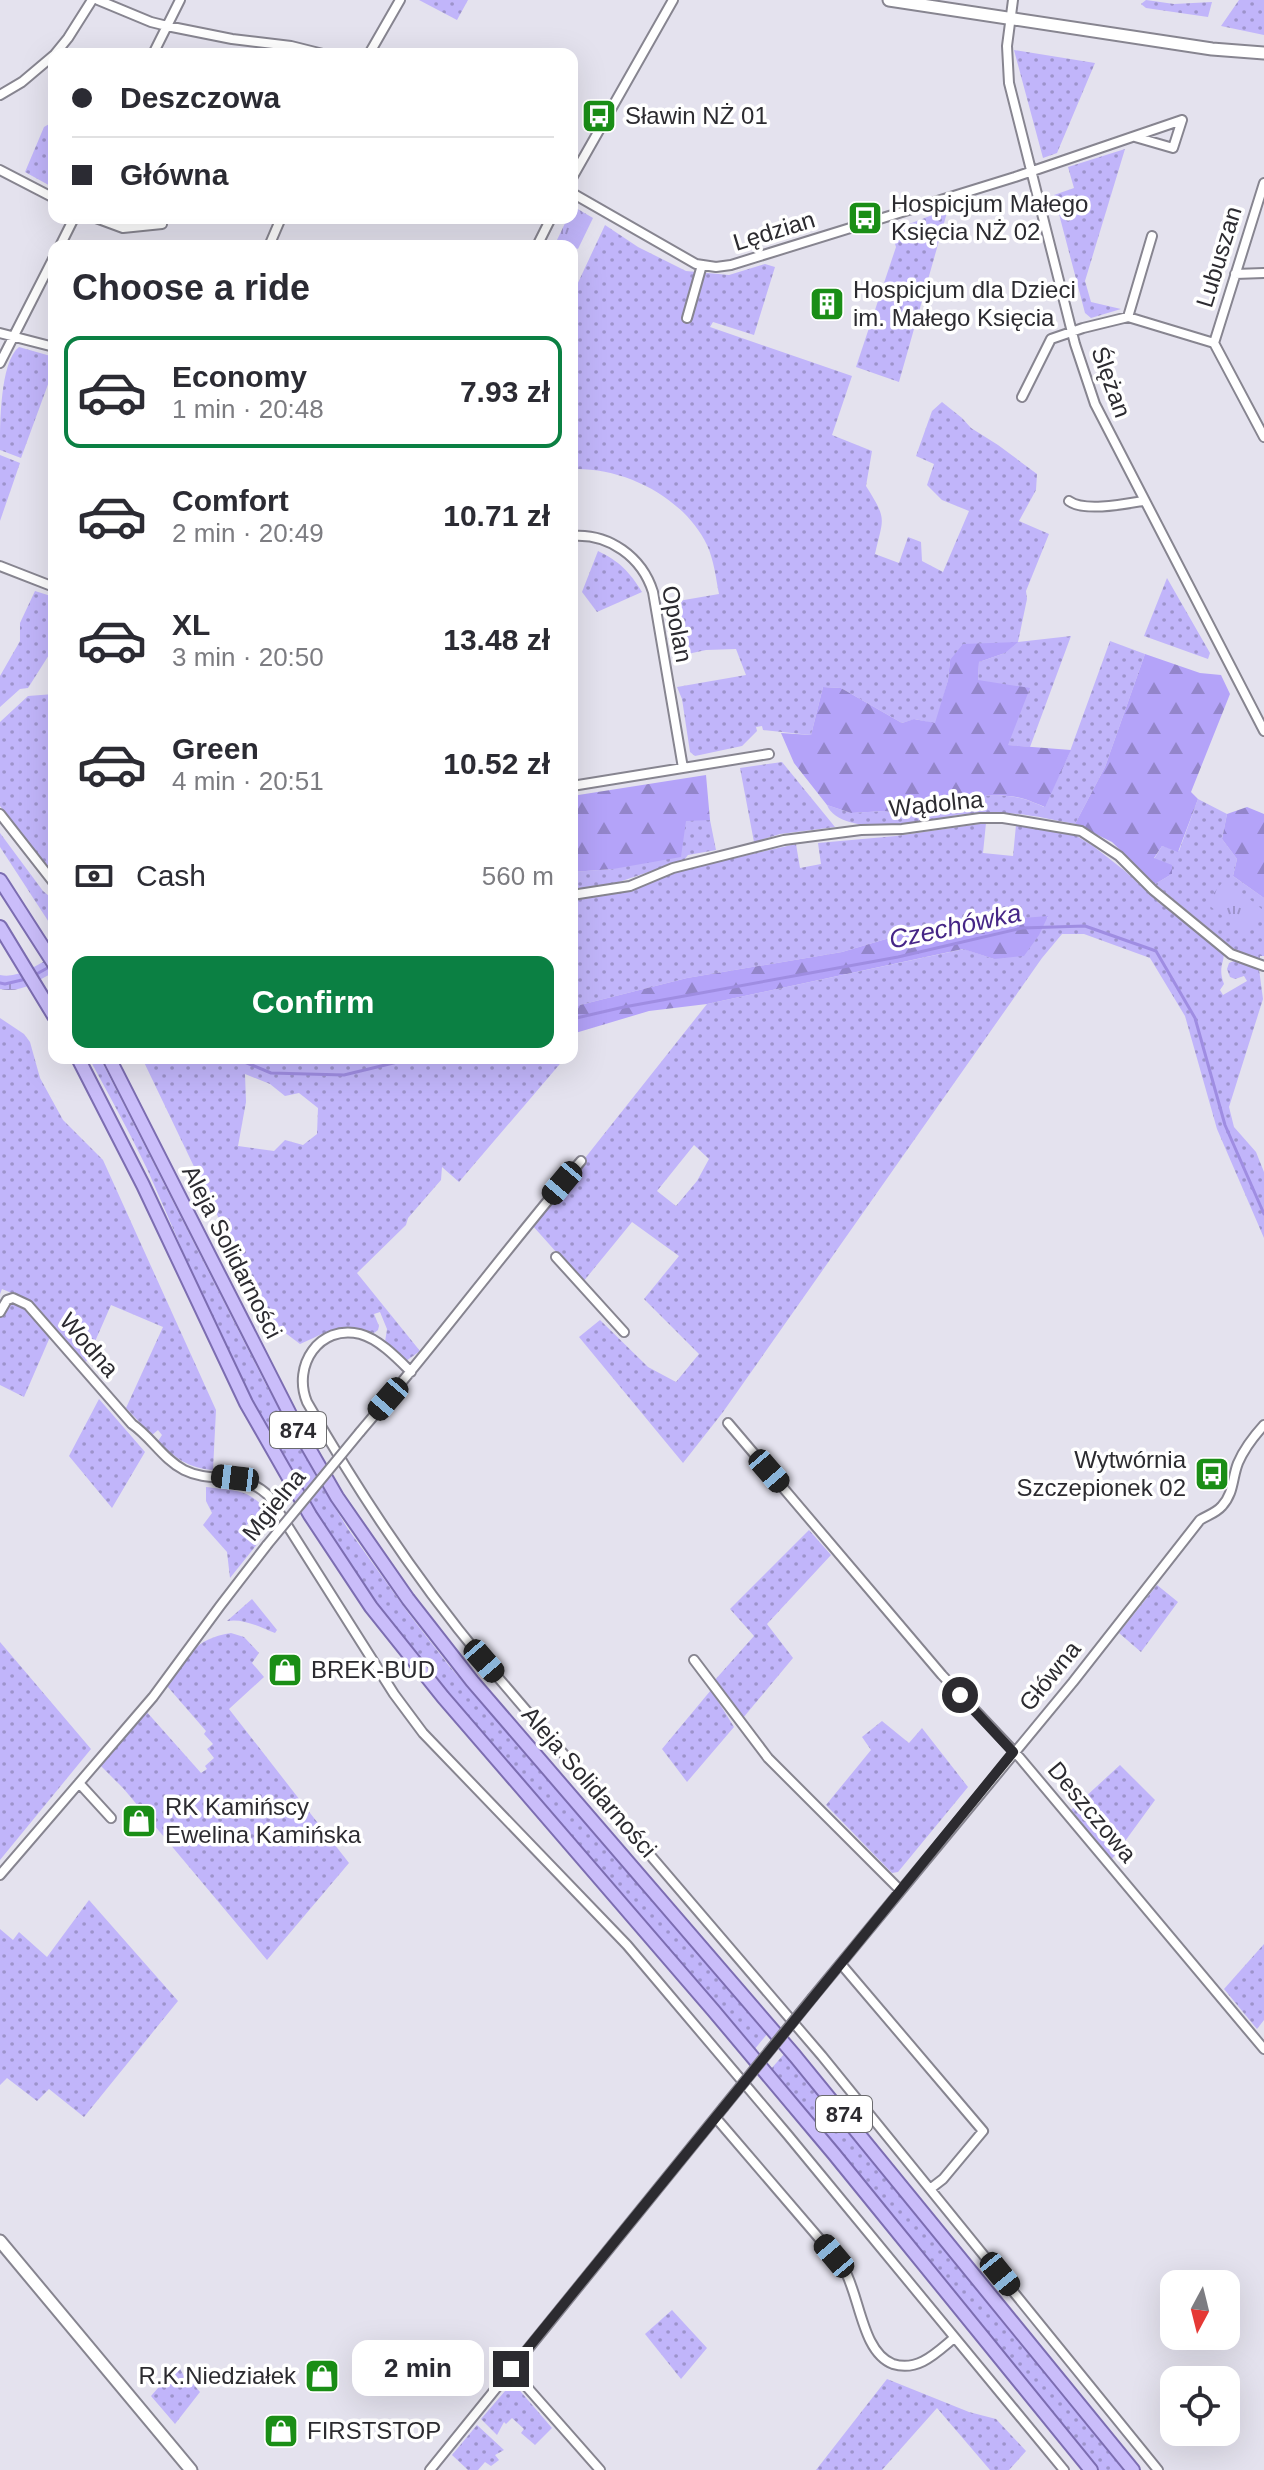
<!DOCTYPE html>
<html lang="en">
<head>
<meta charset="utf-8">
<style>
	body { margin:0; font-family:Arial,sans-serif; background:#f2f2f3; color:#2b2b33; height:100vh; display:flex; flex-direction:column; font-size:30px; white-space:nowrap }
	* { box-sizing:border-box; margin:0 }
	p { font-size:26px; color:#7c7c81 }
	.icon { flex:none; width:44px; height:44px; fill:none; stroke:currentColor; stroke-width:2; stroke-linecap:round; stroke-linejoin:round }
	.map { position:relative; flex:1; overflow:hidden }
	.sheet { position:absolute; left:48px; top:240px; width:530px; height:824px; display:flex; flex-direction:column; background:#fff; border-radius:16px; box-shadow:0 8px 32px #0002 }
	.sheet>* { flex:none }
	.top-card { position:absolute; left:48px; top:48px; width:530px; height:176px; border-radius:16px; box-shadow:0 8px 32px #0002; display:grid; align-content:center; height:176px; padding:0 24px; background:#fff }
	.needle { width:52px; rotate:187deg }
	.buttons { position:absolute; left:1160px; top:2270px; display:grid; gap:16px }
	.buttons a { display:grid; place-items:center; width:80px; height:80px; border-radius:16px; background:#fff; box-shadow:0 8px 32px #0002; font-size:40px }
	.end { position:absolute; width:36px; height:36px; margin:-18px; border:10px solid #2c2b30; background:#fff; box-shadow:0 0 0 4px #fff }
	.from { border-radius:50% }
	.bubble { position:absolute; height:56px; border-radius:16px; background:#fff; box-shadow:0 8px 32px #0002; font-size:26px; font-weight:600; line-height:56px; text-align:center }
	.car { position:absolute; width:24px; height:48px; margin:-24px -12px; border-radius:10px; box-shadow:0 0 6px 2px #0007; background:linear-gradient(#222 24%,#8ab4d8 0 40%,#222 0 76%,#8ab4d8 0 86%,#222 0) }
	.top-card b { display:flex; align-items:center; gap:28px; height:76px; font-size:30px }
	.top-card b+b { border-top:2px solid #e1e1e2 }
	.top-card i { width:20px; height:20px; background:#2b2b33 }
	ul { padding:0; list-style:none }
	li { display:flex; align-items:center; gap:24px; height:112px; margin:0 16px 12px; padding:0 8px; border:4px solid transparent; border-radius:16px }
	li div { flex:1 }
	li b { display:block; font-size:30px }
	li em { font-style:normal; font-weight:600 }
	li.active { border-color:#0b8043 }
	li>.icon { width:72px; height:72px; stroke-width:1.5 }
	h2 { padding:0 24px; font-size:36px; line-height:96px }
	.pay { display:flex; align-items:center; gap:20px; height:88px; padding:0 24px; font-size:30px }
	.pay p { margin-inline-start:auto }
	.primary-button { display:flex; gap:16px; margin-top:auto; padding:16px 24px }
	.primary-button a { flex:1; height:92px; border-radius:16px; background:#0b8043; color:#fff; font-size:32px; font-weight:600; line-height:92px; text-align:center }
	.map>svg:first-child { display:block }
	.grass { fill:url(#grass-dots); fill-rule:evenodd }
	.forest { fill:url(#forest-firs) }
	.wetland { fill:url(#wetland-marsh) }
	.park { fill:url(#park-tufts) }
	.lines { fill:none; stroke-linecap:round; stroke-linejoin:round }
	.stream { stroke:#9f8de2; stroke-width:3 }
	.street-casing { stroke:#878590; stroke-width:12 }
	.secondary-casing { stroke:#878590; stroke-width:15 }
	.primary-casing { stroke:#7c6db1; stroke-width:16 }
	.street { stroke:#fff; stroke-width:8 }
	.secondary { stroke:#fff; stroke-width:11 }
	.primary { stroke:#cabdfa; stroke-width:12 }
	.street-bridge-casing { stroke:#878590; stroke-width:12; stroke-linecap:butt }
	.street-bridge { stroke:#fff; stroke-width:8 }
	.route { stroke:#2c2b30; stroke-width:10 }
	.labels { text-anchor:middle; stroke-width:7; stroke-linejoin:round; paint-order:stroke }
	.shield { fill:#fff; stroke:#6b6b6e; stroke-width:2 }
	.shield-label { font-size:22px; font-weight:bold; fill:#2c2b30 }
	.poi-label { font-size:24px; fill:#2c2b30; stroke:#fff; text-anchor:start }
	.street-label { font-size:24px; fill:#2c2b30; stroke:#fff }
	.water-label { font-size:26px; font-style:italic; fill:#462687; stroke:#fff }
</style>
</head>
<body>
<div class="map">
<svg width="1264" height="2470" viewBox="0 0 1264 2470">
	<defs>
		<pattern id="grass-dots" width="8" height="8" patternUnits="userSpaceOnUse" patternTransform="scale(2)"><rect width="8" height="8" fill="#c1b5fa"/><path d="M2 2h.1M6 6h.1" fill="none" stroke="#9d93cb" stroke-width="1.8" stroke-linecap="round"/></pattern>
		<pattern id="forest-firs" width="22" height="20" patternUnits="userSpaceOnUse" patternTransform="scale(2)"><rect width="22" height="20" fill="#b4a3f9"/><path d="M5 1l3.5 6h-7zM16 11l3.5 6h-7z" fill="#9385ca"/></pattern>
		<pattern id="wetland-marsh" width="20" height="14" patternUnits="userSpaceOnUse" patternTransform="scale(2)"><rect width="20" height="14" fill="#c1b5fa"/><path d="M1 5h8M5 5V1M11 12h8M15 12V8" fill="none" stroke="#9d93cb"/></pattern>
		<pattern id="park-tufts" width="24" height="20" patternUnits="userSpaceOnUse" patternTransform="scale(2)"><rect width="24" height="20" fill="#c1b5fa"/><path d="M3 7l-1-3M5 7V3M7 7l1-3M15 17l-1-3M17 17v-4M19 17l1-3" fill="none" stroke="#9d93cb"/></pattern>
	</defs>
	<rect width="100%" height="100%" fill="#e4e2ee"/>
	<path class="grass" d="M419 0H468L457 20Z
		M1146 0 1174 4 1212 2 1208 17 1146 8 1141 4Z
		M1239 0H1264V35L1221 26Z
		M1014 50 1095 63 1057 153 1043 158Z
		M54 121V188L25 172 44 127Z
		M1125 149 1085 281 1091 302 1121 309 1091 318 1085 313 1054 195 1074 188 1068 167Z
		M948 209 899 382 856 367 896 247 891 231Z
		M605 225 638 247 686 271 729 275 765 264 775 267 754 335 713 322 710 327 852 376 832 435 872 451 866 486C888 521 883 517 875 554L899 563 908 537 921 542 922 561 943 572 969 511 942 500 927 485 934 464 916 456 932 411 942 402 962 418 971 428 998 445 1037 474 1036 490 1019 521 1049 534 1026 591 1027 599 1018 642 1071 636 1030 747 1008 745 978 680 979 662 1005 653 950 660 948 680 936 724 915 719 902 723 841 688 823 687 811 735 763 730 762 726 756 727 757 731 742 746 695 756 690 752 682 699 677 687 746 675 736 649 706 650 674 657 665 605 684 600 719 594C716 579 714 560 707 545 684 497 624 467 572 469V285L576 287Z
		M19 347 54 357V368L21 458 0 450C0 424 0 362 19 347Z
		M0 455 20 463 0 521Z
		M598 551C619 561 630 572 642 592L597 612 582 592Z
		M1167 578 1210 653 1208 659 1144 636Z
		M35 591 54 597V647L28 688 20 689 0 707V676L20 641V623Z
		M1110 641 1145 654 1105 767 1075 824C1049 819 1021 812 994 813 982 813 969 814 957 815 942 818 928 823 914 825 891 827 837 830 827 805L851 813 885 811 916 817C939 799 992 791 1020 798 1029 800 1037 804 1044 807L1069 754Z
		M54 694V778L52 782 54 783V876L0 806V722L28 696Z
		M782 762 835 827 780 834 754 842 740 768Z
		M1198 799 1227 814 1222 839 1237 859 1233 876 1264 898V956H1260V959L1234 949 1155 884 1172 874 1154 859 1162 846 1179 851Z
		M686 820H710L716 850 688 855 684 860 616 883 572 891V872L613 869Z
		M986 823 983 853 1013 856 1016 825 1075 835 1093 846 1125 871 1159 903 1223 951C1226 962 1217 966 1224 984L1220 990 1223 995 1247 981 1244 976 1235 979 1230 977 1227 969 1229 963 1236 960 1259 969 1263 999 1229 1107 1234 1127 1256 1152 1264 1172V1238L1217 1129 1185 1016 1150 958 1084 934H1062L1042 958 723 1412 683 1463 579 1337 600 1320 648 1367 676 1382 699 1354 644 1299 679 1256 632 1222 583 1282 532 1225 707 1004 964 949 994 959 1048 917 987 921 903 934 842 952 687 978 572 1007V901L632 890 683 870 796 844 800 868 821 864 818 843 896 836ZM694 1145 709 1159 697 1181 676 1206 657 1191Z
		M0 833 43 891 54 900V930L0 847Z
		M0 1018 24 1034 30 1042 40 1078 63 1120 103 1160 216 1410 213 1470C188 1468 175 1458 158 1441L162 1435 158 1430 152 1435 126 1408 163 1327 111 1305 86 1362 24 1298 2 1289 0 1294Z
		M89 1058H100L265 1383 315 1475 348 1529 409 1614 450 1667 768 2033 754 2050 420 1663C348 1569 281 1468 231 1360 202 1298 176 1234 148 1171 130 1133 109 1095 89 1058Z
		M142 1058H565L459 1182 442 1167 441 1180 408 1218 406 1225 357 1273 420 1351 406 1361 385 1342 387 1329 380 1312 374 1314 379 1326 378 1330 374 1333C341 1320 330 1331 300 1344L267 1319ZM245 1074 270 1084 285 1096 299 1093 318 1108 317 1134 303 1145 285 1140 274 1151 238 1146 246 1102Z
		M15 1302 20 1303 50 1337 24 1397 0 1385V1312L2 1307Z
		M99 1399 145 1452 112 1508 69 1456Z
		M206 1487C246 1492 249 1489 276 1521L274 1524C262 1521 250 1517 243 1530L258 1543 230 1578 227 1552 203 1525 212 1513 206 1501Z
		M809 1530 831 1555 767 1624 793 1658 743 1718 714 1681 754 1636 730 1609Z
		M1157 1585 1178 1602 1141 1652 1119 1633Z
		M252 1599 277 1630 275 1633C260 1627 243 1618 227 1621Z
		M231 1633 244 1637 259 1653 252 1663 264 1677 229 1709 349 1863 267 1960 123 1788 100 1765 145 1710 201 1773 207 1769 205 1766 214 1758 207 1749 213 1744 204 1734 206 1731 167 1686C188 1657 193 1639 231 1633Z
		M0 1642 91 1749 0 1860Z
		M711 1690 734 1727 687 1782 662 1749Z
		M882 1721 909 1743 922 1728 968 1787 898 1872 892 1873 826 1805 871 1750 862 1737Z
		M1120 1765 1155 1800 1112 1859 1071 1810Z
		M89 1900 178 2001 84 2117 49 2089 37 2101 7 2078 0 2085V1929L13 1940 19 1932 47 1957Z
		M1264 1944V2020L1257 2029 1224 1989Z
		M784 2054 1125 2470H1098L771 2069Z
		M672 2310 707 2348 681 2379 645 2334Z
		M178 2365 185 2378 187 2377 200 2392 175 2424 151 2396Z
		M887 2379 969 2412 996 2419 1026 2451 1009 2470H990L937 2408 882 2470H816Z
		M511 2384 515 2385 552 2428 535 2445 521 2433 524 2429 512 2418 506 2424 504 2422 497 2435 481 2419Z
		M477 2425 504 2450 495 2455 499 2460 491 2466 485 2462 478 2470H468L452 2455Z"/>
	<path class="forest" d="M1018 642 1005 653 979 662 978 680 1030 688 1008 745 1071 750 1045 807C1037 804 1029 800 1021 798 993 791 938 799 916 817L885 811 851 813 827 805 794 763 781 733 811 735 823 687 841 688 902 723 914 719 935 723 948 680 950 660 963 644Z
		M1145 654 1200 673 1221 675 1230 694 1191 792 1198 799 1178 852 1162 846 1154 858 1172 865V874L1155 884 1112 842 1075 824 1105 767Z
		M706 775 710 820 686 821 681 857 613 869 572 872V796Z
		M1247 807 1264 814V898L1233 876 1237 859 1222 839 1227 814Z
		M1048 916 1039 935 1024 956 994 959 963 949 707 1004 649 1011 572 1034V1007L687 978 842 952 903 934 987 921Z"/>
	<path class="wetland" d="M54 956V972C37 981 20 994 0 989V975C19 979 38 964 54 956Z"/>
	<path class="park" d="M576 208 593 218 578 249 557 240 567 219 572 218Z
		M1225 879 1263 910 1244 933 1206 903Z"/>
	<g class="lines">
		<path class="stream" d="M33 976 51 966
			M0 983 5 984 26 979
			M572 1019 624 1007 898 957 1022 928 1085 926 1156 951 1195 1018 1225 1125 1264 1214
			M235 1058 271 1073 344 1075 414 1058"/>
		<g class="street-casing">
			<path id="street" d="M98 0 151 22 167 26 232 39 291 46 323 54
				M1013 0 1007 46 1009 83 1075 344 1095 404 1264 731
				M55 54 68 38 92 0
				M153 54 180 0
				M369 54 400 0
				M0 95 22 82 54 55
				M1135 137 1173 148 1182 120
				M0 170 54 198
				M572 178 673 0
				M572 193 696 264 716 267 731 265 1015 177 1182 120
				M96 218 123 228 162 224
				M60 246 74 218
				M269 246 281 218
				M537 246 551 218
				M1235 274 1264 273
				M1128 317 1152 236
				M687 318 702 265
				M0 333 54 347
				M1214 343 1264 183
				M0 363 54 257
				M1022 397 1051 339 1083 328 1128 317 1214 343 1264 437
				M1069 501C1084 512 1125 504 1143 501
				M572 536C609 533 642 557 653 592L683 768
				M0 566 54 587
				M572 786 769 754
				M0 814 54 883
				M572 895 630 886 673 868 784 840 861 830 902 829 980 818H1003L1081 831 1119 856 1153 890 1231 954 1264 966
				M556 1257 624 1332
				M0 1312 7 1300 13 1298 28 1305 132 1424C151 1437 163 1459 184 1470 214 1485 238 1468 268 1495L394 1694 423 1733 627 1945 787 2134 1064 2470
				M411 1372C398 1359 379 1339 360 1334 319 1324 292 1366 307 1402 360 1495 415 1578 484 1661L822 2056 1158 2470
				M728 1423 942 1675 1020 1758 1264 2049
				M360 1432C436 1344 505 1250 581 1161
				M694 1660 768 1758 900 1890
				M79 1783 111 1818
				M0 1875 153 1697 220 1606 267 1545
				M841 1964 983 2131 943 2179 930 2189
				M813 1997 1073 1682 1200 1520C1208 1515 1216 1513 1222 1506 1234 1493 1232 1478 1238 1463 1244 1449 1254 1436 1264 1425
				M716 2118 842 2265C860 2293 861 2352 893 2364 918 2372 936 2353 954 2338
				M511 2369 600 2470
				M430 2470 723 2108"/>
		</g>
		<g class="secondary-casing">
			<path id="secondary" d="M889 0 1212 49 1264 53
				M0 2241 191 2470"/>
		</g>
		<g class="primary-casing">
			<path id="primary" d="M0 880 54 964
				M0 927 54 1016
				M78 1058 143 1185 246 1403 310 1515 371 1607 443 1697 713 2010 834 2154 1091 2470
				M109 1058 296 1426 337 1497 408 1599 472 1681 795 2056 1133 2470"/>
		</g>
		<use href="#street" class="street"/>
		<use href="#secondary" class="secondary"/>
		<use href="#primary" class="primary"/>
		<g class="street-bridge-casing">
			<path id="street-bridge" d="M267 1545 360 1432
				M723 2108 813 1997"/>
		</g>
		<use href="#street-bridge" class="street-bridge"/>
	</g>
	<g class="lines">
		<path class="route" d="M511 2369 1013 1752 960 1695"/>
	</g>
	<defs>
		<g id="bus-square" transform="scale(1.8)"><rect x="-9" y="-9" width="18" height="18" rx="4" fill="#1a8e16" stroke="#fff"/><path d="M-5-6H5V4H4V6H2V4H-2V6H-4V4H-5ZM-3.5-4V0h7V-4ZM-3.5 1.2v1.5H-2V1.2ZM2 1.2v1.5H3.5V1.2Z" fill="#fff"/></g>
		<g id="building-square" transform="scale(1.8)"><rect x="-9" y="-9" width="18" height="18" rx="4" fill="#1a8e16" stroke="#fff"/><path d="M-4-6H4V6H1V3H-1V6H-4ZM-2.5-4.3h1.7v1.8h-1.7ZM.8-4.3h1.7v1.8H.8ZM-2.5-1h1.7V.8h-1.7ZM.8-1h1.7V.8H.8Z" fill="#fff"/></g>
		<g id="shop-square" transform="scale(1.8)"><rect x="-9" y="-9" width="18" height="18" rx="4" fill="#1a8e16" stroke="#fff"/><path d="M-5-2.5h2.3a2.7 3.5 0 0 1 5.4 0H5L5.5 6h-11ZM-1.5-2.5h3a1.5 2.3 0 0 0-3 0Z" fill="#fff"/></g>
	</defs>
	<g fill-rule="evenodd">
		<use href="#bus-square" x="599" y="116"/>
		<use href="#bus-square" x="865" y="218"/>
		<use href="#building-square" x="827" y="304"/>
		<use href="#bus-square" x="1212" y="1474"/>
		<use href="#shop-square" x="285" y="1670"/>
		<use href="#shop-square" x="139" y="1821"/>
		<use href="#shop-square" x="322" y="2376"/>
		<use href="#shop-square" x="281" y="2431"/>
	</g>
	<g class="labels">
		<g class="shield">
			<rect x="270" y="1412" width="56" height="36" rx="6"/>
			<rect x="816" y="2096" width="56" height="36" rx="6"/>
		</g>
		<g class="shield-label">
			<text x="298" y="1438">874</text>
			<text x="844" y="2122">874</text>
		</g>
		<g class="poi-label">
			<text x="625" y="124">Sławin NŻ 01</text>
			<text x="891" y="212">Hospicjum Małego<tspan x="891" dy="28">Księcia NŻ 02</tspan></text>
			<text x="853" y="298">Hospicjum dla Dzieci<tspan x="853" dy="28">im. Małego Księcia</tspan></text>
			<text x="1186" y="1468" text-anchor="end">Wytwórnia<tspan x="1186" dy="28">Szczepionek 02</tspan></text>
			<text x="311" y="1678">BREK-BUD</text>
			<text x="165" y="1815">RK Kamińscy<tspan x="165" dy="28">Ewelina Kamińska</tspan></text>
			<text x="296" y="2384" text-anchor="end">R.K.Niedziałek</text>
			<text x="307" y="2439">FIRSTSTOP</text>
		</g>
		<g class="street-label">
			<text transform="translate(774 231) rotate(-17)" y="8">Lędzian</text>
			<text transform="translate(1219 257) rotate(-73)" y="8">Lubuszan</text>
			<text transform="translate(1111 382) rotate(70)" y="8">Ślężan</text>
			<text transform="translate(677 624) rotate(79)" y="8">Opolan</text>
			<text transform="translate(936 804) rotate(-6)" y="8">Wądolna</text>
			<text transform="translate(232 1252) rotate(63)" y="8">Aleja Solidarności</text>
			<text transform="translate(89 1345) rotate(49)" y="8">Wodna</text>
			<text transform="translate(274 1505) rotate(-51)" y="8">Mgielna</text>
			<text transform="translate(1050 1676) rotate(-51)" y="8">Główna</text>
			<text transform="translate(589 1782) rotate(49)" y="8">Aleja Solidarności</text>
			<text transform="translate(1092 1812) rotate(50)" y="8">Deszczowa</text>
		</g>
		<g class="water-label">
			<text transform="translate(955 926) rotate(-12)" y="9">Czechówka</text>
		</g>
	</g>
</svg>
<div class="buttons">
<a><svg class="needle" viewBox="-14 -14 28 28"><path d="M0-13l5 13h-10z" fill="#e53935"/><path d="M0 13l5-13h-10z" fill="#7c7c81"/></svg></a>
<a><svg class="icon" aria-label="locate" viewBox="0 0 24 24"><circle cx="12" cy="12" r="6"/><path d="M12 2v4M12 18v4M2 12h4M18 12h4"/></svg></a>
</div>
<i class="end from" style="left:960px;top:1695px"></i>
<i class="end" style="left:511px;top:2369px"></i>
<div class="bubble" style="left:352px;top:2340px;width:132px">2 min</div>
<i class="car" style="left:562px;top:1183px;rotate:220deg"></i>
<i class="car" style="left:388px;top:1399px;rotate:221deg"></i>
<i class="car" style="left:769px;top:1471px;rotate:139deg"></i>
<i class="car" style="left:235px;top:1478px;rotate:277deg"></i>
<i class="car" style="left:484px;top:1661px;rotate:139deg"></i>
<i class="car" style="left:834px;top:2256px;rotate:320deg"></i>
<i class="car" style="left:1000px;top:2274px;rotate:141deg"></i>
<div class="top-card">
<b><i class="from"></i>Deszczowa</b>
<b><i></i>Główna</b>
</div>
<section class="sheet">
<h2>Choose a ride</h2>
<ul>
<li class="active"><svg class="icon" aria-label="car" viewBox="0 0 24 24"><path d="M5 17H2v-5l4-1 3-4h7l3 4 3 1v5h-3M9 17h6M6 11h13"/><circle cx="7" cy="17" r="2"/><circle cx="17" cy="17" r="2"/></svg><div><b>Economy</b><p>1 min · 20:48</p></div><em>7.93 zł</em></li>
<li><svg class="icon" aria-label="car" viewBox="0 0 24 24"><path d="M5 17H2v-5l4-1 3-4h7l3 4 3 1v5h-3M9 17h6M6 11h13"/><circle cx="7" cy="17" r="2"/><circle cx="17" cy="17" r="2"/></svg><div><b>Comfort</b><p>2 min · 20:49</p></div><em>10.71 zł</em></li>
<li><svg class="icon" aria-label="car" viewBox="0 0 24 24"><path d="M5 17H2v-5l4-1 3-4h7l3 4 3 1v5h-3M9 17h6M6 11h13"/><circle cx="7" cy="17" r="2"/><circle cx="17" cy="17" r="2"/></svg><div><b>XL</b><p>3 min · 20:50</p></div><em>13.48 zł</em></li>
<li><svg class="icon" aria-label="car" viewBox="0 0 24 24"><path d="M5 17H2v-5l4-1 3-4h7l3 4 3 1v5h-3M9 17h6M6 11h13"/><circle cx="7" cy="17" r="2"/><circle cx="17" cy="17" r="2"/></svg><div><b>Green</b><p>4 min · 20:51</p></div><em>10.52 zł</em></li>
</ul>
<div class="pay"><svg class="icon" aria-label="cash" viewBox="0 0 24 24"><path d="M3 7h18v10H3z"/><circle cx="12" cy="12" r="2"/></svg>Cash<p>560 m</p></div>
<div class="primary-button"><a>Confirm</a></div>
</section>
</div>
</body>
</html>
